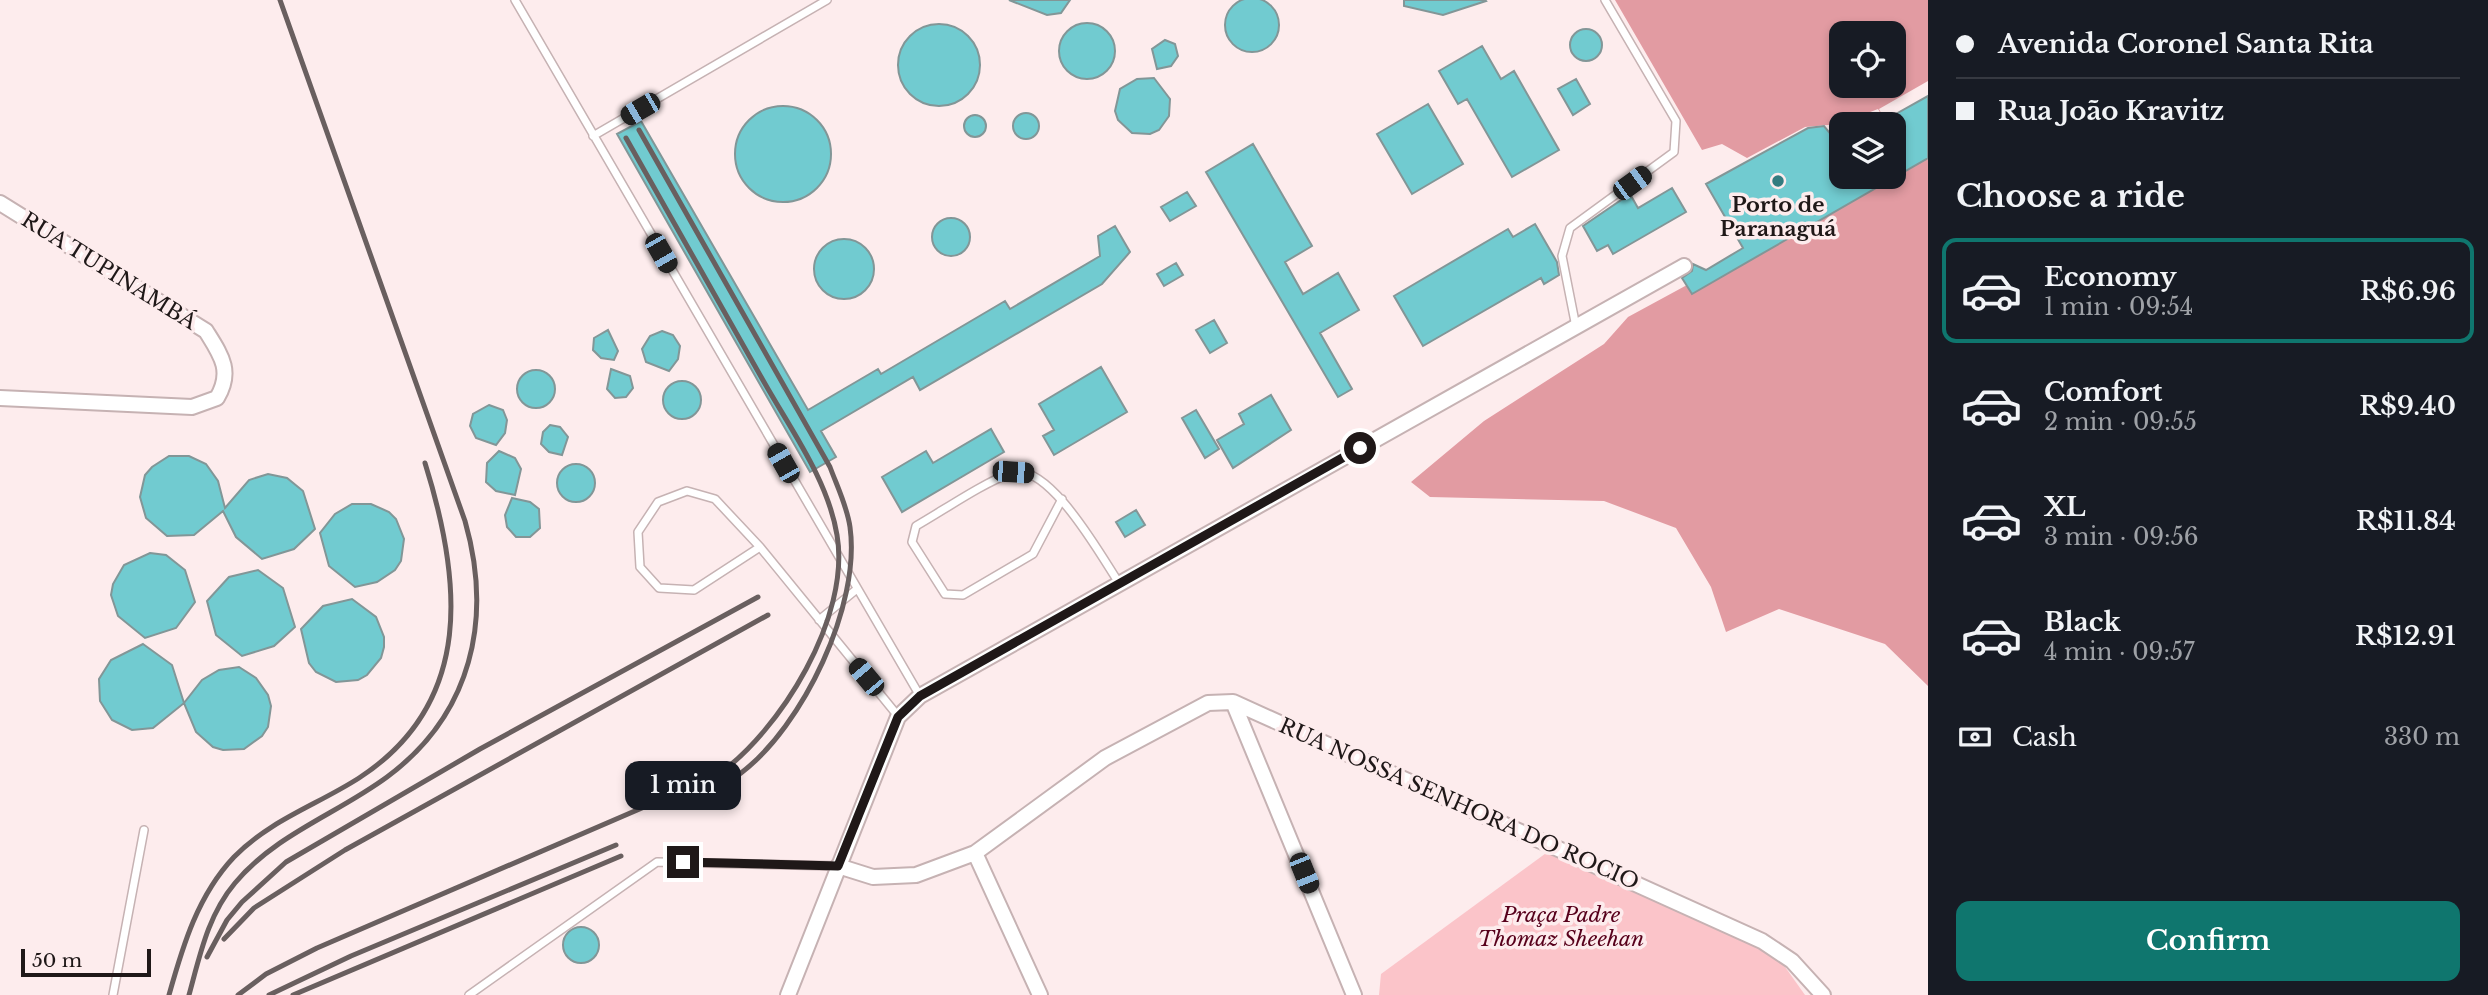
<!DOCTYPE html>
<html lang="en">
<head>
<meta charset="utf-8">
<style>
	body { margin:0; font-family:"Libre Baskerville",serif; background:#242831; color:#f1f3f6; height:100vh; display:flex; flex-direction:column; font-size:26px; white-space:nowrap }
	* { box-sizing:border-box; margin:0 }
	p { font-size:23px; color:#9ea1a6 }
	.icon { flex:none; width:38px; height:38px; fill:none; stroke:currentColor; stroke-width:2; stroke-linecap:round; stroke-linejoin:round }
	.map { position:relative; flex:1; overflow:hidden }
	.drawer { display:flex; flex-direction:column; background:#171b24; width:560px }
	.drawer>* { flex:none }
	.hud { display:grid; align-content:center; height:154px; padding:0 28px; background:#171b24 }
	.buttons { position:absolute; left:1829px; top:21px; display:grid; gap:14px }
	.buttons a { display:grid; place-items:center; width:77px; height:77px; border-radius:14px; background:#171b24; box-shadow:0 4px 10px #0003; font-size:35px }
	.scale { position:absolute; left:21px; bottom:18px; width:130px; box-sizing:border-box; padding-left:7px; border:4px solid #1f1818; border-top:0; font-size:19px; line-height:24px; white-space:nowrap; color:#1f1818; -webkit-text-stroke:5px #fdeced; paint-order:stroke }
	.end { position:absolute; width:32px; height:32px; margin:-16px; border:9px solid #1f1818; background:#fff; box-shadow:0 0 0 4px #fff }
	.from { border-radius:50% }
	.bubble { position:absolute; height:49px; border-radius:14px; background:#171b24; box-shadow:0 4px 10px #0003; font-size:23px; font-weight:600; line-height:49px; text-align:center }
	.car { position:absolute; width:21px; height:42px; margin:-21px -10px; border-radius:9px; box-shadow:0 0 5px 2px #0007; background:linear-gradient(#222 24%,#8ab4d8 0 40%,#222 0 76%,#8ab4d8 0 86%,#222 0) }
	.hud b { display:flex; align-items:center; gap:24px; height:66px; font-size:26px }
	.hud b+b { border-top:2px solid #363941 }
	.hud i { width:18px; height:18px; background:#f1f3f6 }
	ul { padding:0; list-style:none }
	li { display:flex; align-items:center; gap:21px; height:105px; margin:0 14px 10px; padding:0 14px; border:4px solid transparent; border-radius:14px }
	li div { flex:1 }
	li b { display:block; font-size:26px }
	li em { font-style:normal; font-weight:600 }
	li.selected { border-color:#0f766e }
	li>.icon { width:63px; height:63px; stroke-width:1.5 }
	h2 { padding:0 28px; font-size:32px; line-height:84px }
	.pay { display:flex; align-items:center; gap:18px; height:77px; padding:0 28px; font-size:26px }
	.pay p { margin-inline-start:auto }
	.action { display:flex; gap:14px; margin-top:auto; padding:14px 28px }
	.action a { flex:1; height:80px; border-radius:14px; background:#0f766e; color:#fff; font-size:28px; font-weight:600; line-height:80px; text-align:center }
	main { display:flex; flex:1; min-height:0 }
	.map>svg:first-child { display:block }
	.green { fill:#fbc4c9 }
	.water { fill:#e29ba2; fill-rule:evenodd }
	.pier { fill:#fdeced }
	.building { fill:#71cbd0; stroke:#829697; stroke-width:2 }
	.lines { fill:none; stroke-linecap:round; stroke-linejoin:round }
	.service-casing { stroke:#c6b2b3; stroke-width:10 }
	.minor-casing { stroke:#c6b2b3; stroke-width:18 }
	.service { stroke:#fff; stroke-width:7 }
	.minor { stroke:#fff; stroke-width:14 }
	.rail { stroke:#695f5f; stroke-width:5 }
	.route { stroke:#1f1818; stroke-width:9 }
	.poi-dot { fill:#337c80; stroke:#fdeced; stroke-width:2.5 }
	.labels { text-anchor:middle; stroke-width:7; stroke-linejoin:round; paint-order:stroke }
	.poi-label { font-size:21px; font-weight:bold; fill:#1f1818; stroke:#fdeced }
	.street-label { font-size:21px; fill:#1f1818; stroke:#fdeced }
	.park-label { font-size:21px; font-style:italic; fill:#57001b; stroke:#fdeced }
</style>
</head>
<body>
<main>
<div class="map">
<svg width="1928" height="995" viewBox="0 0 1928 995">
	<rect width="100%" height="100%" fill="#fdeced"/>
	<path class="green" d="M1553 848 1778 957 1805 995H1379L1381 974Z"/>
	<path class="water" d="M1615 0H1928V686L1885 644 1779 609 1726 632 1711 587 1676 528 1604 501 1430 497 1411 482 1484 421 1604 344 1628 317 1886 177H1894V173L1908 165 1894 137V124H1887L1878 109 1839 124 1805 127 1747 158 1722 144 1702 150ZM1841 33H1894V86H1841Z"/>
	<path class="pier" d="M1928 81V154L1909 165 1894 137V124H1887L1879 109Z"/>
	<path class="building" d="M1225 25a27 27 0 1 1 54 0a27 27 0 1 1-54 0Z
		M1009 0H1070L1061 13 1047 15Z
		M1404 0H1485L1486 1 1443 15 1404 6Z
		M1059 51a28 28 0 1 1 56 0a28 28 0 1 1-56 0Z
		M898 65a41 41 0 1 1 82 0a41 41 0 1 1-82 0Z
		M1570 45a16 16 0 1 1 32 0a16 16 0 1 1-32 0Z
		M1165 40 1175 44 1178 56 1171 66 1157 69 1152 49Z
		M1482 46 1501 79 1514 71 1559 150 1512 177 1467 99 1458 104 1439 71Z
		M1154 78 1170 99 1169 116 1159 130 1150 134 1132 133 1118 120 1115 111 1120 89 1137 79Z
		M1576 79 1590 104 1573 115 1558 89Z
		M1928 96V158L1692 294 1682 278 1692 271 1693 264 1706 270 1743 248 1706 184 1808 128 1824 126 1833 137 1841 132V177H1894V115Z
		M1428 104 1463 164 1412 194 1377 134Z
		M735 154a48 48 0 1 1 96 0a48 48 0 1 1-96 0Z
		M1013 126a13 13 0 1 1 26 0a13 13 0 1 1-26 0Z
		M964 126a11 11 0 1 1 22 0a11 11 0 1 1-22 0Z
		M641 121 808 410 878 369 881 374 1005 301 1010 309 1100 256 1098 236 1115 226 1130 252 1102 284 920 390 913 377 821 431 836 457 810 472 617 134Z
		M1253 144 1312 246 1285 262 1303 294 1338 273 1359 310 1320 333 1352 389 1338 397 1206 172Z
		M1672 188 1686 212 1613 254 1608 245 1597 251 1583 226 1630 194 1638 208Z
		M1187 192 1196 206 1170 221 1161 207Z
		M932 237a19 19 0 1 1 38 0a19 19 0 1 1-38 0Z
		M1535 224 1557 262 1559 275 1544 284 1541 278 1423 346 1394 296 1508 229 1513 237Z
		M814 269a30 30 0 1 1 60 0a30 30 0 1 1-60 0Z
		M1176 263 1183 275 1164 286 1157 274Z
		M1214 320 1227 343 1210 353 1196 330Z
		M608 330 618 351 614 360 601 358 593 350 594 338Z
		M662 331 673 335 680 346 678 359 669 371 646 362 642 349 650 336Z
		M1101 367 1127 412 1054 455 1043 436 1054 430 1039 404Z
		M611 369 630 376 633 388 626 397 615 398 607 389Z
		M517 389a19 19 0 1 1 38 0a19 19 0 1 1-38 0Z
		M663 400a19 19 0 1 1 38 0a19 19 0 1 1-38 0Z
		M1271 395 1291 430 1233 468 1217 440 1244 424 1239 414Z
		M489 405 503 410 507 420 505 433 496 445 476 438 470 426 473 414Z
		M1196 410 1219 449 1205 458 1182 418Z
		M550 425 560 427 568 437 562 455 549 452 541 444 543 432Z
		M991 429 1004 452 902 512 882 477 926 451 933 463Z
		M499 451 515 458 521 469 515 495 496 491 486 482 487 463Z
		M169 456H189L206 464 218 481 225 508 249 480 268 474 287 478 303 491 315 529 294 549 262 559 236 537 223 511 194 535 167 536 146 518 140 497 145 475 152 467Z
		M557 483a19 19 0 1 1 38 0a19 19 0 1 1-38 0Z
		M512 498 530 502 539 509 540 528 530 537H516L507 527 505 515Z
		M352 504H371L389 512 396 519 404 539 401 561 395 570 377 582 355 587 329 566 320 533 335 514Z
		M1136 510 1145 525 1125 537 1116 522Z
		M150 553 166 555 185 570 195 602 176 628 145 638 118 616 111 595 113 584 124 565Z
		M258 570 283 588 295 627 274 646 242 656 216 635 207 601 229 577Z
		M352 599 376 617 384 637V647L381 658 367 675 358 680 336 682 316 672 309 663 301 629 323 606Z
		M143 644 172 665 184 703 202 680 219 670 239 667 256 678 268 695 271 706 268 727 262 736 244 749 223 750 213 747 196 732 184 703 153 728 132 730 112 720 100 701 99 679 111 660Z
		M563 945a18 18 0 1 1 36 0a18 18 0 1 1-36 0Z"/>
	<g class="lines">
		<g class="service-casing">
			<path id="service" d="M515 0 920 696
				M593 136 827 0
				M1576 327 1562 256 1570 228 1674 152 1676 121 1605 0
				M1062 499 1033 554 963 595 945 594 912 542 916 526C944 510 983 483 1011 473 1048 460 1101 556 1119 583
				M760 547 694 590 659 588 640 567 638 532 658 502 687 491 715 499 760 547 898 716
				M819 620 857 589
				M113 995 144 830
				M469 995 657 862 838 866"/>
		</g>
		<g class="minor-casing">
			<path id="minor" d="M0 203 206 331C221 355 233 371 217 398L192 407 0 398
				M1233 702 1354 995
				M975 853 1040 995
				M838 866 873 877 916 875 975 853 1105 758 1208 703 1233 702 1762 941 1792 961 1823 995
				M788 995 898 717 920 696 1684 266"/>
		</g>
		<use href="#service" class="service"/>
		<use href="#minor" class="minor"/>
		<path class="rail" d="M639 130 830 467C837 486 847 506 850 527 861 605 803 726 741 773 719 790 696 799 670 807
			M224 939 254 908 345 850 768 615
			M207 957 227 920 242 902 286 862 480 749 758 597
			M169 995C183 945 198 895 234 857 270 820 317 805 359 778 476 702 461 578 425 463
			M189 995C200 955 208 915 235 883 276 834 337 814 387 777 472 714 493 619 465 521L280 0
			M238 995 266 974 317 948 716 776C781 731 851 616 837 535 828 480 791 430 764 382 718 301 672 219 626 138
			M269 995 351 956 616 845
			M293 995 621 856"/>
	</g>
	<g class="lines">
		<path class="route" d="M683 862 838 866 898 717 920 696 1360 448"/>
	</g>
	<circle class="poi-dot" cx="1778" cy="181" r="7"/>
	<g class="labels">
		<g class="poi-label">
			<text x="1778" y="212">Porto de<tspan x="1778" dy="24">Paranaguá</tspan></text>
		</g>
		<g class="street-label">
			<text transform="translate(109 271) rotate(32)" y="7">RUA TUPINAMBÁ</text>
			<text transform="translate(1459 804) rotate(24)" y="7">RUA NOSSA SENHORA DO ROCIO</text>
		</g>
		<g class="park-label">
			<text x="1561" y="922">Praça Padre<tspan x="1561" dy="24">Thomaz Sheehan</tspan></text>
		</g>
	</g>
</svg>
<div class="buttons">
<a><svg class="icon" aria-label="locate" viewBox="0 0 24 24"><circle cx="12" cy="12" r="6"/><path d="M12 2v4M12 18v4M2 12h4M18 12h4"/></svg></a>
<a><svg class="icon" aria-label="layers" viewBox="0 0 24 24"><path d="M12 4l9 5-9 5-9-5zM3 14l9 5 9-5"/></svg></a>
</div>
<div class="scale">50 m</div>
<i class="end from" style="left:1360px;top:448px"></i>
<i class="end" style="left:683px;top:862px"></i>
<div class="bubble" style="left:625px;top:761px;width:116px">1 min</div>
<i class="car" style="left:640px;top:109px;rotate:240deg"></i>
<i class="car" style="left:1632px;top:183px;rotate:54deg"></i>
<i class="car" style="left:661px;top:253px;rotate:150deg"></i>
<i class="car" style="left:783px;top:463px;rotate:330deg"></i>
<i class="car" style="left:1013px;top:472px;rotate:94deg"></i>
<i class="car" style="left:866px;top:677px;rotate:320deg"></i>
<i class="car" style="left:1304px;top:873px;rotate:158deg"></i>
</div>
<section class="drawer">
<div class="hud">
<b><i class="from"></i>Avenida Coronel Santa Rita</b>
<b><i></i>Rua João Kravitz</b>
</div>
<h2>Choose a ride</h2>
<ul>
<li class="selected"><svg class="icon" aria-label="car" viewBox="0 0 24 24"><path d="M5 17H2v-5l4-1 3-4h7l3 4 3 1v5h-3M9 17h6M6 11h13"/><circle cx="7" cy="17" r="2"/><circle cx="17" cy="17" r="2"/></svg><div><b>Economy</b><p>1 min · 09:54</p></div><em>R$6.96</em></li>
<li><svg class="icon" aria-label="car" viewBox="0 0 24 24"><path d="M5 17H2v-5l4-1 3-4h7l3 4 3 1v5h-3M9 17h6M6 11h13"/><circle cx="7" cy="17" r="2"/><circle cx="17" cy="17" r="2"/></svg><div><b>Comfort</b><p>2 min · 09:55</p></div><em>R$9.40</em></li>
<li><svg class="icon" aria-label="car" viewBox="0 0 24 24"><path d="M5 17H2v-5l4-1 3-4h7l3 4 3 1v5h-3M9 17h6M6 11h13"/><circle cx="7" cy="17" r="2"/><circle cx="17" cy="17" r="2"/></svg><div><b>XL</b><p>3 min · 09:56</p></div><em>R$11.84</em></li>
<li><svg class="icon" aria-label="car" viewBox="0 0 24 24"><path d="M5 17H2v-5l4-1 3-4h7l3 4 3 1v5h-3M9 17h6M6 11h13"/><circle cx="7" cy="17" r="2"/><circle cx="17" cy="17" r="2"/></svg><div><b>Black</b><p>4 min · 09:57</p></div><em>R$12.91</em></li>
</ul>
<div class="pay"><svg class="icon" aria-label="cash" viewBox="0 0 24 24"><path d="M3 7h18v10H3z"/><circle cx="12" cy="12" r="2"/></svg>Cash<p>330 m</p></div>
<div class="action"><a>Confirm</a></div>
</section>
</main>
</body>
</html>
